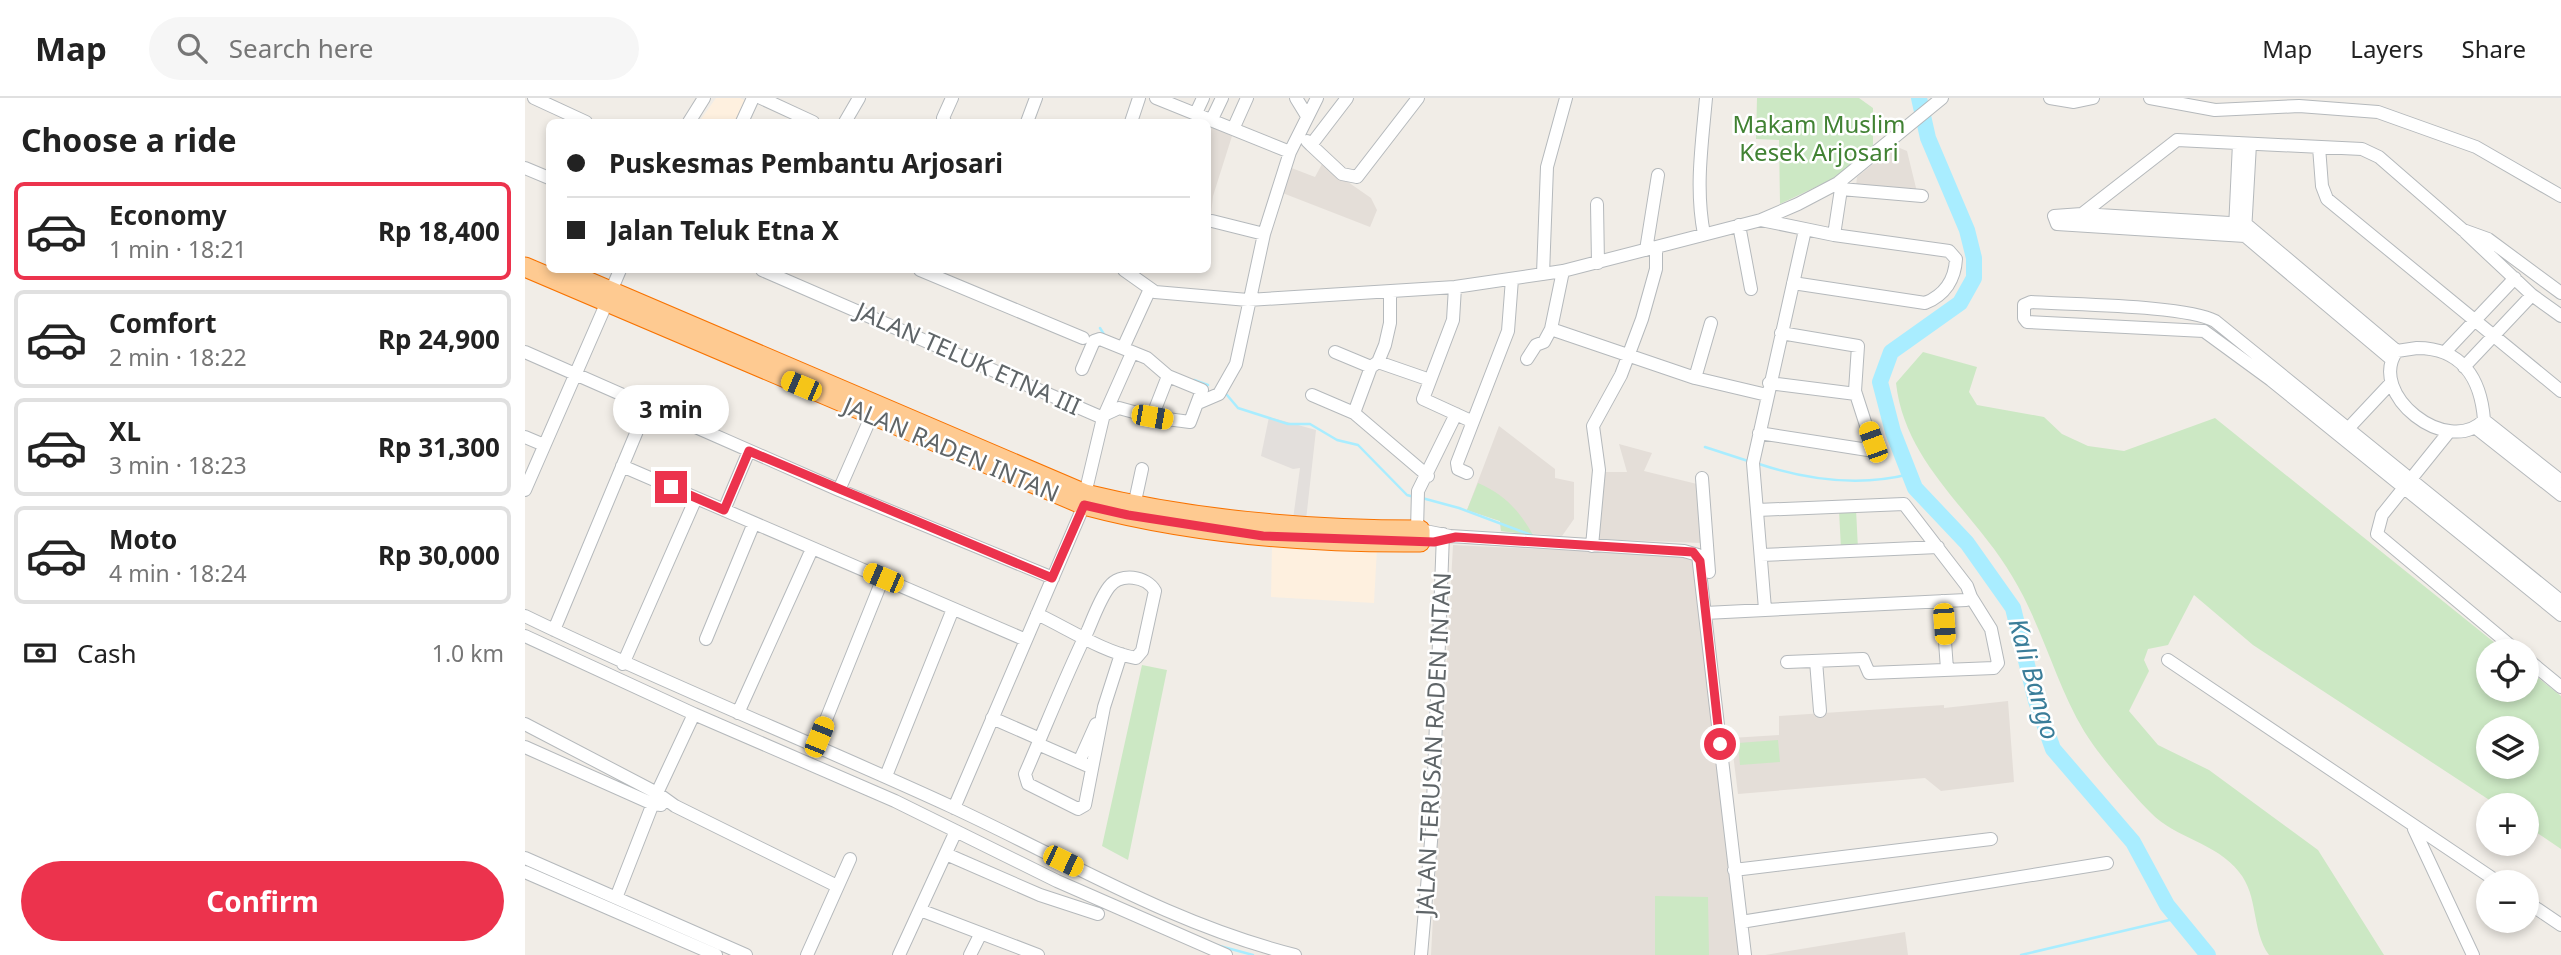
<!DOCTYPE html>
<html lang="en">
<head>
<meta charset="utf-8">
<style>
	body { margin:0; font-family:"Noto Sans",sans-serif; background:#f6f6f6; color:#222; height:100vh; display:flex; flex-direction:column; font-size:26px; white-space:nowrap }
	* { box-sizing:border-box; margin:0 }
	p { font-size:23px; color:#767676 }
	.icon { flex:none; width:38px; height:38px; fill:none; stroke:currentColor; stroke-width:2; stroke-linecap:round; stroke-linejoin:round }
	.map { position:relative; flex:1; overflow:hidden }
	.drawer { display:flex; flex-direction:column; background:#fff; width:525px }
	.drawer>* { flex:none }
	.banner { position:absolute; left:21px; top:21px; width:665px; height:154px; border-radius:10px; box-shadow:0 4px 10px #0003; display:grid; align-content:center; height:154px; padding:0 21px; background:#fff }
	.fabs { position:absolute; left:1951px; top:541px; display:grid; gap:14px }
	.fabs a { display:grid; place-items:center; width:63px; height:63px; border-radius:50%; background:#fff; box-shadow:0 4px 10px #0003; font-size:35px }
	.end { position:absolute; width:32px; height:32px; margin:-16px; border:9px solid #ec334d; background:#fff; box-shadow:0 0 0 4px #fff }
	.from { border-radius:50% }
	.bubble { position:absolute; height:49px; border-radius:24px; background:#fff; box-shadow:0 4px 10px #0003; font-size:23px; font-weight:700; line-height:49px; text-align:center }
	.car { position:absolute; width:21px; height:42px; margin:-21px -10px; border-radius:9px; box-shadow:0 0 5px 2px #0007; background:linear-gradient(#f5c518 24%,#345 0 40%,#f5c518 0 76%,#345 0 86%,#f5c518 0) }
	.banner b { display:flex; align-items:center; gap:24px; height:66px; font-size:26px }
	.banner b+b { border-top:2px solid #e0e0e0 }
	.banner i { width:18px; height:18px; background:#222 }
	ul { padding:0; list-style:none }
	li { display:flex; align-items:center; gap:21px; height:98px; margin:0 14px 10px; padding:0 7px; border:4px solid #e0e0e0; border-radius:10px }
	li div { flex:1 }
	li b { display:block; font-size:26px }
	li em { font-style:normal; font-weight:700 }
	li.current { border-color:#ec334d }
	li>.icon { width:63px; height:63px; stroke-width:1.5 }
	h2 { padding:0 21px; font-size:32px; line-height:84px }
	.pay { display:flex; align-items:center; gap:18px; height:77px; padding:0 21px; font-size:26px }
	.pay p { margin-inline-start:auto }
	.primary-button { display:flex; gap:14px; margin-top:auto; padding:14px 21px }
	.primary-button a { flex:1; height:80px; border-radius:42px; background:#ec334d; color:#fff; font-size:28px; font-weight:700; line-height:80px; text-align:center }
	header { display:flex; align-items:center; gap:42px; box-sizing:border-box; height:98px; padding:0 35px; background:#fff; border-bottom:2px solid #e0e0e0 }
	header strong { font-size:33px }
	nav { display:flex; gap:38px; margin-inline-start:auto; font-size:24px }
	.search { width:490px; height:63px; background:#f6f6f6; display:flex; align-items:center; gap:18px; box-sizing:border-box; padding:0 24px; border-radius:38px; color:#767676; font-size:26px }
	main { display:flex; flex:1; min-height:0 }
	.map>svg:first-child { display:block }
	.commercial { fill:#fef0df }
	.industrial { fill:#e3dfdc }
	.education { fill:#e4ded8 }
	.green { fill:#cce8c4; fill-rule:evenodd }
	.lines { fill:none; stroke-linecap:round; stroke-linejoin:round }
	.stream { stroke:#a9edff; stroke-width:2.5 }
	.river { stroke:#a9edff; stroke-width:16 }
	.minor-casing { stroke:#b5b9bc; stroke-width:14 }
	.highway-casing { stroke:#f87300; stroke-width:21 }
	.minor { stroke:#fff; stroke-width:12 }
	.highway { stroke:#feca91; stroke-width:19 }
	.route { stroke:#ec334d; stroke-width:9 }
	.labels { text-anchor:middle; stroke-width:5; stroke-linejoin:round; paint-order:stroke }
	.park-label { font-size:24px; fill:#418233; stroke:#fff }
	.street-label { font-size:24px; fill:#5f6568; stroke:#fff }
	.water-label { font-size:26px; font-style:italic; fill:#3a7d99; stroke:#fff }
</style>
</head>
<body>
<header>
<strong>Map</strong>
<div class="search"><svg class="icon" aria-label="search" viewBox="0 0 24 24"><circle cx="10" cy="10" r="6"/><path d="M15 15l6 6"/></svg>Search here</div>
<nav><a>Map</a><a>Layers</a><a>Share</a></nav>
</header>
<main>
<section class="drawer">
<h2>Choose a ride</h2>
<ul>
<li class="current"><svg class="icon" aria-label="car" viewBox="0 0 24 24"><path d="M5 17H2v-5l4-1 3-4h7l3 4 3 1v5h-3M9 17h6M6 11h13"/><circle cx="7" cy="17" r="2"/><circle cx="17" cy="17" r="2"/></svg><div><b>Economy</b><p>1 min · 18:21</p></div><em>Rp 18,400</em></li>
<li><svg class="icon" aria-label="car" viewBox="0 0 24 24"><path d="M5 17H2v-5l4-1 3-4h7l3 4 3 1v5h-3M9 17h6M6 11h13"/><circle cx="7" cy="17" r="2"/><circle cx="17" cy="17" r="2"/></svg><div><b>Comfort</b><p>2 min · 18:22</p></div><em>Rp 24,900</em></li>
<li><svg class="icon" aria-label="car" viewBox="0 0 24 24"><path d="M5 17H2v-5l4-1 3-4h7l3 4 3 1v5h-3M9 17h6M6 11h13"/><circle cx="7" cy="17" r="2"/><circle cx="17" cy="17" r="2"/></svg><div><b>XL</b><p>3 min · 18:23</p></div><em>Rp 31,300</em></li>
<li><svg class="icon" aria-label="car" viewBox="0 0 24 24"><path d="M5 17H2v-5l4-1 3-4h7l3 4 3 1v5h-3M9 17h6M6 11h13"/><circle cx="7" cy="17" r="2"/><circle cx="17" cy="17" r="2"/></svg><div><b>Moto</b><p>4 min · 18:24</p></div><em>Rp 30,000</em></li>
</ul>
<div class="pay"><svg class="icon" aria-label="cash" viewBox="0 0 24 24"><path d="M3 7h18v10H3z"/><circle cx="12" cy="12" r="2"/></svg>Cash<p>1.0 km</p></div>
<div class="primary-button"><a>Confirm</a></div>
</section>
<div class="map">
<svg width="2036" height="857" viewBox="0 0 2036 857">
	<rect width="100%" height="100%" fill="#f1ede7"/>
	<path class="commercial" d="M191 0H215L223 4 214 24H174Z
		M747 448 852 450 849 505 746 499Z"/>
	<path class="industrial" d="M744 319 791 332 781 422 768 421 775 370 768 371 736 358Z"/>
	<path class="education" d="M683 27 707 38 688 98 684 136Z
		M1370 48 1382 53 1392 94 1331 88 1332 79Z
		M797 66 846 100 852 112 845 129 755 94 764 69 790 79Z
		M974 328 1030 371V380L1049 384V421L1037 438 976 433 975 423 942 412Z
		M1094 346 1127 355 1119 373 1172 386 1176 445 1070 441 1078 374H1102Z
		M928 447 1162 458 1169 463 1217 857H906Z
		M1483 603 1489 684 1416 693 1400 680 1213 696 1206 640 1254 637V618L1419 607V610Z
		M1380 834 1383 857H1240Z"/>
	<path class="green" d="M1232 0H1334L1348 10V50L1316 77 1255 106 1254 42 1231 41Z
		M1398 254 1452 269 1444 294 1452 307 1519 319 1537 336 1563 348 1599 353 1690 320 1980 553H1964V592H2002V571L2036 598V751L2002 728V707H1972L1728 547 1669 497 1643 547 1623 551 1619 562 1624 573 1604 613 1633 647 1684 672 1793 752 1859 857H1744C1726 832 1734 798 1714 774 1692 745 1650 740 1626 715 1606 695 1573 656 1559 633 1530 584 1517 527 1487 478 1449 413 1380 366 1371 285ZM1964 630H2002V668H1964Z
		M953 385C980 397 993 411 1008 437L976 433 975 423 942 412Z
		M1331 411 1333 451H1316L1314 412Z
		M617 567 642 572 603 762 577 748Z
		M1253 642 1255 664 1215 667 1213 645Z
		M1130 798 1183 799 1184 857H1130Z"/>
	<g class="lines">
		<path class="stream" d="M575 230 580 238
			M669 282 683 287
			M702 297 713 310 763 326H785L812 342 833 347 882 397 889 399
			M1180 349 1223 363
			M1234 366C1283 382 1334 389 1385 376
			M897 400 934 410 1006 437
			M691 847 728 857
			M1496 857 1653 820"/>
		<path class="river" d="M1394 0 1403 40 1442 132 1449 160V180L1435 205 1366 254 1355 284 1368 334 1390 390 1442 445 1488 510 1511 603 1528 651 1608 744 1642 807 1683 857"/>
		<g class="minor-casing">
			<path id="minor" d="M9 0 61 24
				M236 0 288 24
				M631 0 765 54
				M771 0 782 18
				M1525 0 1549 4 1568 0
				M1625 0 1690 12 1774 8 1853 14 1951 49 2036 98
				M671 15 678 0
				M687 21 697 0
				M164 24 179 0
				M217 24 228 0
				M320 24 334 0
				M420 24 418 20 427 0
				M502 24 511 0
				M606 24 614 0
				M709 29 722 0
				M782 43 786 47 822 0
				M786 47 817 76 832 79 893 0
				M1794 49 1797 88 1802 101 2036 293
				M0 70 24 80
				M1316 91 1397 98
				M1072 106 1073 165
				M1557 116 1652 42 1837 51 1854 59 1938 132 1963 141 2036 195
				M1236 122 1309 137 1424 153 1431 161C1430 181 1420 197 1400 205L1268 185
				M687 123 739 136
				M1214 127 1226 191
				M1710 131 1714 45
				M1720 134 1725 46
				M1941 135 2007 197 2036 218
				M1179 136C1170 90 1177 46 1181 0
				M1309 137 1316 91 1314 86
				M1121 152 1133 77
				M237 172 578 320 560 396
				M395 172 558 240
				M599 172 630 194 723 202 930 189 1038 173 1236 122 1273 106 1313 85 1417 0
				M1018 176 1022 69 1041 0
				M930 189 928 222 898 301 946 323
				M86 193 95 172
				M865 194V225L860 247 853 264 846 269 829 315 903 378
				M1026 231 1170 280 1242 297
				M598 250 625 191
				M1892 250C1937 250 1956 281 1959 322 1923 360 1841 296 1872 253Z
				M0 254 314 392 528 480
				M810 254 846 269
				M1920 254 1990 180
				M1002 261 1011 247 1019 244 1026 231 1038 173
				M1866 261 1720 138 1532 126 1529 118 1557 116 1721 126 1872 253
				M853 264 905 282
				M1939 269 2007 197
				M557 271 569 243 575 241 622 260 643 278 677 292 665 324 627 319 594 310 579 317
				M1170 280 1186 225
				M1244 285 1331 296
				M787 297 829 315
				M673 305 694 296 711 266 739 136 765 54 792 0
				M579 318 607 255
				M627 319 643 278
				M1959 322 2036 383
				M1951 330 2036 397
				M1234 335 1343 352 1348 349 1330 293 1333 248 1256 235
				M1923 335 1857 417 1852 436 1992 553
				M1818 336 1865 286
				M0 339 19 347
				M97 368 501 542
				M942 375 933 371 932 365 983 233 987 181
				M1177 380 1184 474
				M0 392 82 204
				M314 392 346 319
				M609 408 617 371
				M199 412 224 353
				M892 432 893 393 931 316
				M895 432 925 438 1159 453 1173 457 1220 857
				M1067 448 1074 372 1068 328 1096 277 1117 221 1131 171V150
				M1236 457 1413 449
				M1417 503 1422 571
				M2036 503 1690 223C1660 207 1546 207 1506 204L1499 207V220L1502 224 1679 233 1746 282 2036 517
				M1240 511 1228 365 1280 132
				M1180 515 1441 502 1446 499 1442 488 1379 406 1232 412
				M512 516C542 530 580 555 611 560L617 553 630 493C622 478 595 474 584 489 575 501 569 518 563 532 540 579 521 628 500 676L503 686 553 711 560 707 579 609 596 556
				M0 518C140 586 284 643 425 708 540 761 646 826 770 857
				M29 532 122 309
				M0 538 169 616 370 703 532 783 701 857
				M181 541 229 425
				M2002 561 2036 589
				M1643 562 1973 784
				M1291 563 1295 613
				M1262 564 1338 561 1344 575 1469 570 1473 565 1466 531 1446 499
				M98 566 171 400
				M213 615 287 451
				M467 620 515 641
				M0 626 132 695 150 708 312 788
				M513 646 561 667
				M0 649 128 706 136 707
				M290 649 358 480
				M554 664 571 626
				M361 678 428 511
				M429 710 559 407
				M1889 731 1948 857
				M421 756 515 797 573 816
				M0 760 221 857
				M1209 772 1466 741
				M0 774 191 857
				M91 800 132 695 169 616
				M2002 804 2036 827
				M395 812 513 857
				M1216 824 1582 765
				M282 857 325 761
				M374 857 431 733
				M445 857 455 837
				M896 857 907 732 918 436"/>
		</g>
		<g class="highway-casing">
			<path id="highway" d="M0 169 559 407C668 436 783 445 895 444V432C782 432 670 423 560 396L36 172"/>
		</g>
		<use href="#minor" class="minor"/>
		<use href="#highway" class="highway"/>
	</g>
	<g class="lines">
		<path class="route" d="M146 389 199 412 224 353 527 480 559 407 603 417 738 438 909 444 931 439 1168 454 1175 463 1195 646"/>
	</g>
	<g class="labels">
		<g class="park-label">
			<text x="1294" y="35">Makam Muslim<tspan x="1294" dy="28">Kesek Arjosari</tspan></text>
		</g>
		<g class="street-label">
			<text transform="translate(443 261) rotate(24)" y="8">JALAN TELUK ETNA III</text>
			<text transform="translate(426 352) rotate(23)" y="8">JALAN RADEN INTAN</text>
			<text transform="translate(909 646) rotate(-87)" y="8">JALAN TERUSAN RADEN INTAN</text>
		</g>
		<g class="water-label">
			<text transform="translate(1509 581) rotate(74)" y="9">Kali Bango</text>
		</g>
	</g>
</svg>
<div class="fabs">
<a><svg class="icon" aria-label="locate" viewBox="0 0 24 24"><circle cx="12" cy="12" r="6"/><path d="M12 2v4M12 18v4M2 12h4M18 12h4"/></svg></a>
<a><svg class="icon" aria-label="layers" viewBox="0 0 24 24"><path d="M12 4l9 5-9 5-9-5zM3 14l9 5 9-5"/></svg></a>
<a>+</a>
<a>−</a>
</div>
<i class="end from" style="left:1195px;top:646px"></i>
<i class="end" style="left:146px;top:389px"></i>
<div class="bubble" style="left:88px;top:287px;width:116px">3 min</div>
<i class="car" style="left:276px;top:288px;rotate:293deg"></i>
<i class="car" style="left:627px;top:319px;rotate:100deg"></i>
<i class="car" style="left:1348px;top:344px;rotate:340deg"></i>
<i class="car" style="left:358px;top:480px;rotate:293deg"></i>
<i class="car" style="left:1419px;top:526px;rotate:176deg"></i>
<i class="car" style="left:294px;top:639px;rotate:22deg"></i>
<i class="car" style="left:538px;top:763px;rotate:116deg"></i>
<div class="banner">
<b><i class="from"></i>Puskesmas Pembantu Arjosari</b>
<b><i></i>Jalan Teluk Etna X</b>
</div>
</div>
</main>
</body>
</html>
